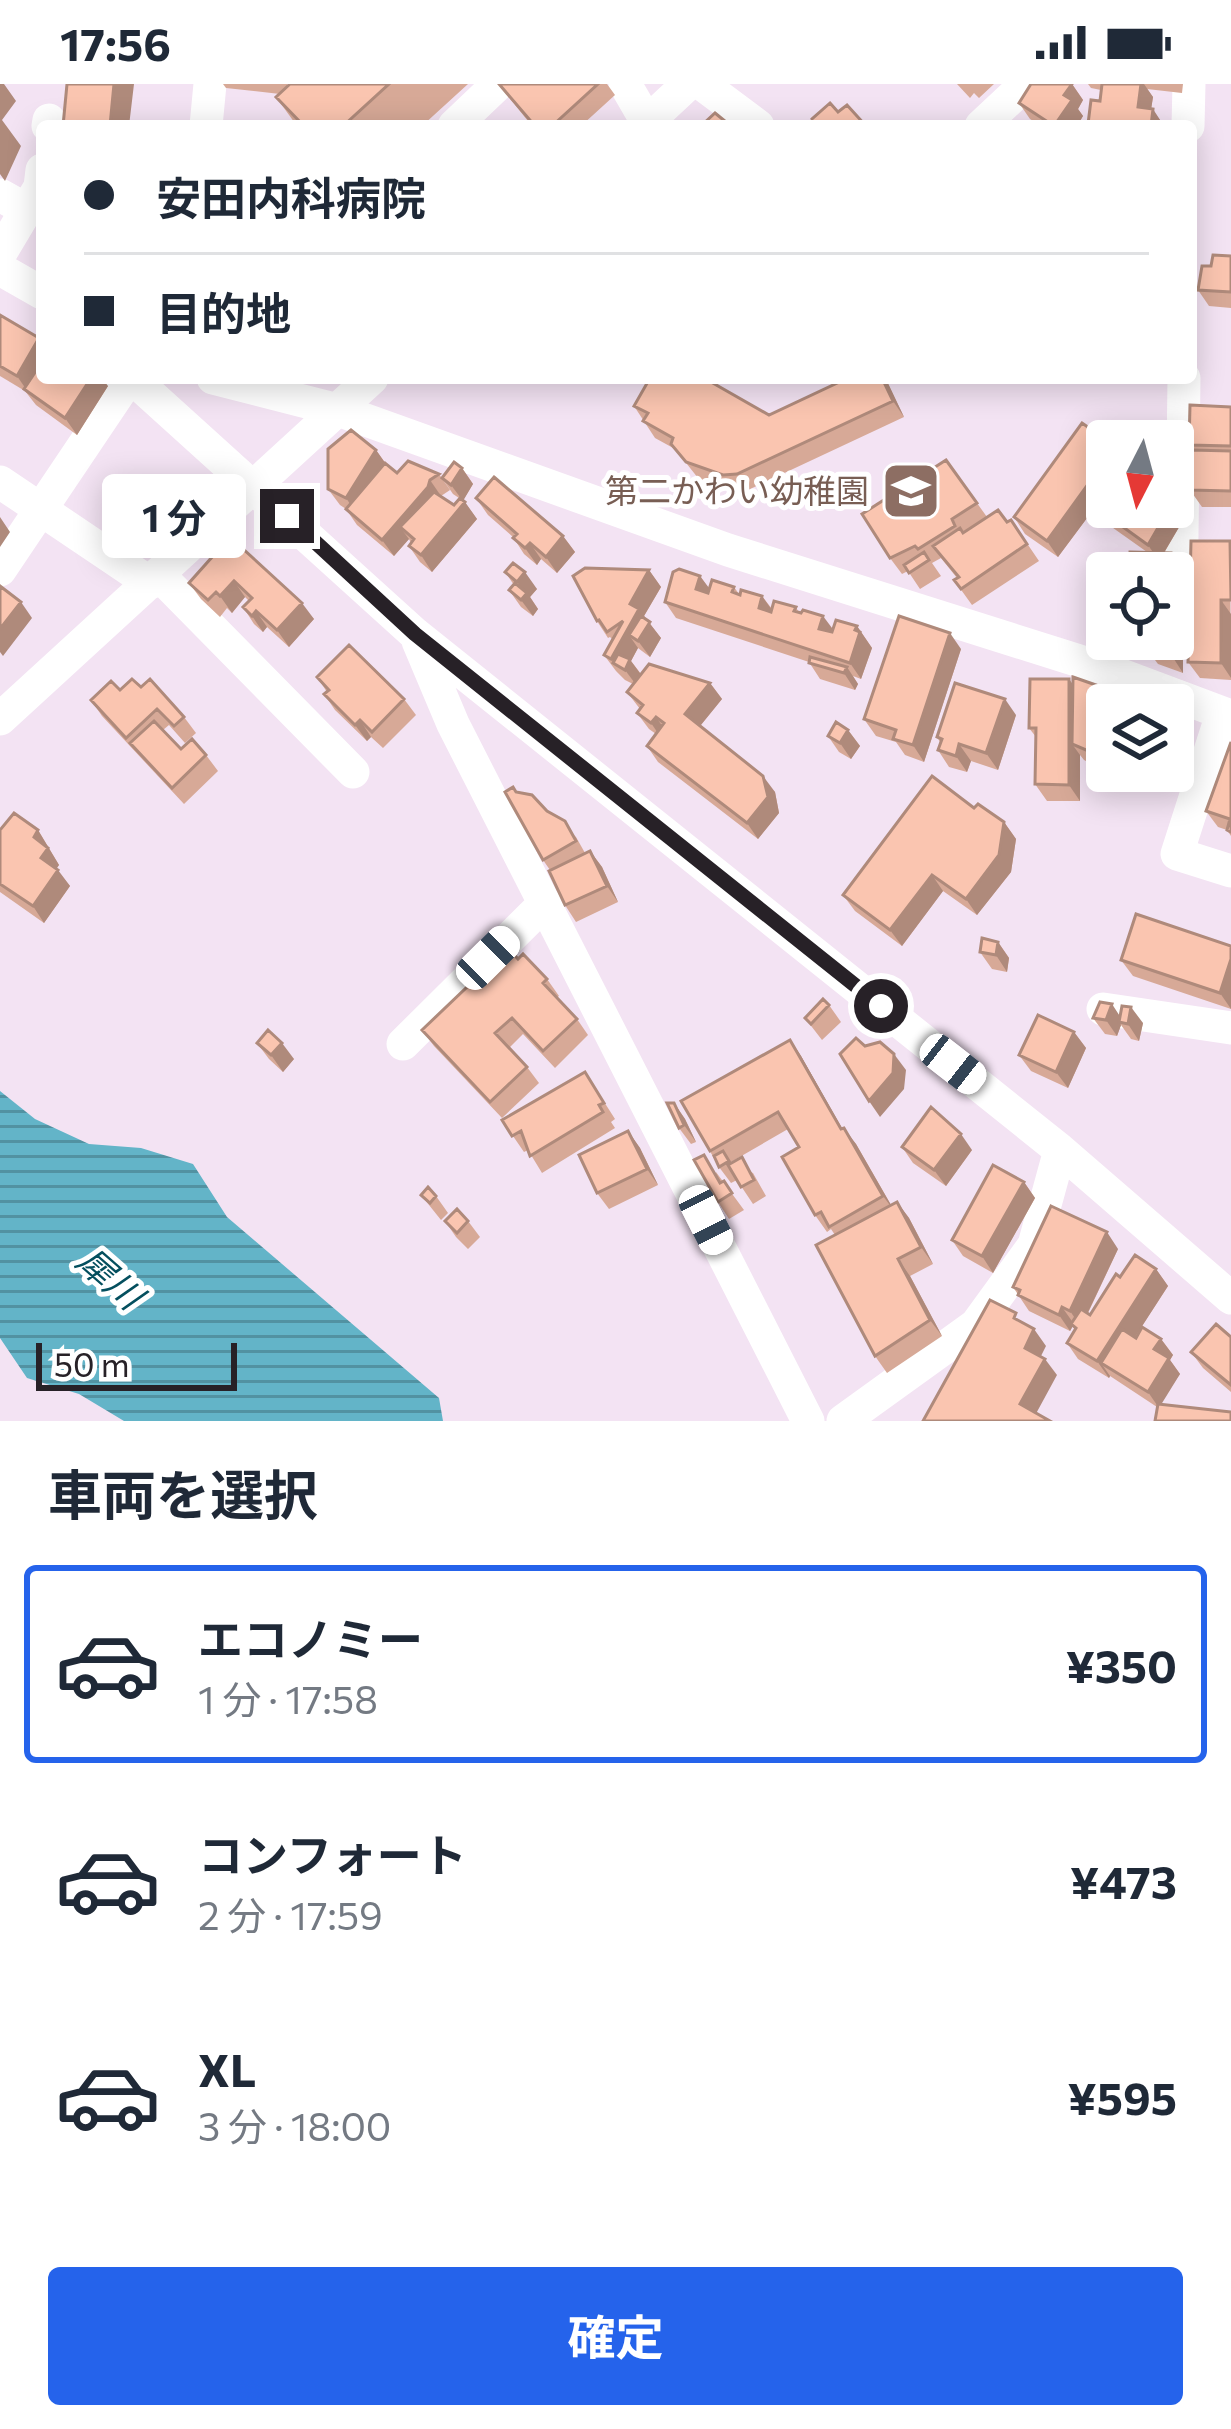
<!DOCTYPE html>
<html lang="ja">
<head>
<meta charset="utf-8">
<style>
	body { margin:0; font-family:Commissioner,"Noto Sans JP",sans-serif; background:#f2f2f3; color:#1f2937; height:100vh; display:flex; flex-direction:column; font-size:45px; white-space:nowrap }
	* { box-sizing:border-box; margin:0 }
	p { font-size:39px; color:#747a83 }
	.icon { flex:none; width:66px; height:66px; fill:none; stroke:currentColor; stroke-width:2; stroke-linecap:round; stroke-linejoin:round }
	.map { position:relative; height:1337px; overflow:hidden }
	.panel { display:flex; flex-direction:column; background:#fff; flex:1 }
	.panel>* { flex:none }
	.hud { position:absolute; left:36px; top:36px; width:1161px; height:264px; border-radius:12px; box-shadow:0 6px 30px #0003; display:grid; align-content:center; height:264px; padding:0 48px; background:#fff }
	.needle { width:78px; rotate:186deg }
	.buttons { position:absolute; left:1086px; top:336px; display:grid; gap:24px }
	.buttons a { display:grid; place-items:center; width:108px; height:108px; border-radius:12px; background:#fff; box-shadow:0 6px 30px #0003; font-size:60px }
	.scale { position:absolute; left:36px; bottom:30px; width:201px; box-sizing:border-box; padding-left:12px; border:6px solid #272127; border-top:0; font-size:33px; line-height:42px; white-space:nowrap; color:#272127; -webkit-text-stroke:9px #fff; paint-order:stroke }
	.end { position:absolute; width:54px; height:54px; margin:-27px; border:15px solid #272127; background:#fff; box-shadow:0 0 0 6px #fff }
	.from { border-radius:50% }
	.bubble { position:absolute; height:84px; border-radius:12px; background:#fff; box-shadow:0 6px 30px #0003; font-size:39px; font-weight:700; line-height:84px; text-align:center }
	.car { position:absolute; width:36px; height:72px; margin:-36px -18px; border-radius:15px; box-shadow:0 0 9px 3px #0007; background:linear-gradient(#fff 24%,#345 0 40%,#fff 0 76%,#345 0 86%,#fff 0) }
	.hud b { display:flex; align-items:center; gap:42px; height:114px; font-size:45px }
	.hud b+b { border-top:3px solid #e0e1e3 }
	.hud i { width:30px; height:30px; background:#1f2937 }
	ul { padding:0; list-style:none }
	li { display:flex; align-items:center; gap:36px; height:198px; margin:0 24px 18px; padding:0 24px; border:6px solid transparent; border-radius:12px }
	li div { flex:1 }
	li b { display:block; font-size:45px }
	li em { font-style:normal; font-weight:700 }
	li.active { border-color:#2563eb }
	li>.icon { width:108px; height:108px; stroke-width:1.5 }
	h2 { padding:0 48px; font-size:54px; line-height:144px }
	.primary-button { display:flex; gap:24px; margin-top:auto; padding:24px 48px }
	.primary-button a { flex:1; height:138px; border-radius:12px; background:#2563eb; color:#fff; font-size:48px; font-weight:700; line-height:138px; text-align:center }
	.status { display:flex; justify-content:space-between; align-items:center; height:84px; padding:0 60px; background:#fff; direction:ltr }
	.status svg { height:33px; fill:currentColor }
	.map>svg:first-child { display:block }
	.water { fill:url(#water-rules) }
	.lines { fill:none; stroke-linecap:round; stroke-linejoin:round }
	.minor { stroke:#fff; stroke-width:33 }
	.wall { fill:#d7a997 }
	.shaded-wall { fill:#af8a7b }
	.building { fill:#fac5b0; stroke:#af8a7b; stroke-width:3 }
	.route { stroke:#272127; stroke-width:15 }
	.labels { text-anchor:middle; stroke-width:10; stroke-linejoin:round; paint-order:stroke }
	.education-label { font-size:33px; fill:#785e54; stroke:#fff; text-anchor:end }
	.water-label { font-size:36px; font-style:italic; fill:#044f5e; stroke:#fff }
</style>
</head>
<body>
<div class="status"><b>17:56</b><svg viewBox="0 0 49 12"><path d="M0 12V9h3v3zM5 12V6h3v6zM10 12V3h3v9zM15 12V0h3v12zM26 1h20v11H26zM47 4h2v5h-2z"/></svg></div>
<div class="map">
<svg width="1231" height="1337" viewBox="0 0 1231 1337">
	<defs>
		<pattern id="water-rules" width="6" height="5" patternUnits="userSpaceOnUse" patternTransform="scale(3)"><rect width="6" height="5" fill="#63b4c8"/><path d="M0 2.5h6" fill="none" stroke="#5292a2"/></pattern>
	</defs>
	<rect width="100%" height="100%" fill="#f3e3f3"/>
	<path class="water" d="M0 1007 35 1035 89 1060 141 1064 193 1080 227 1133 439 1314 443 1337H124L79 1310 27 1294 0 1254Z"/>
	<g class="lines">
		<path class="minor" d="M625 0 647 38
			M702 0 758 42
			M48 42 49 36
			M206 42 210 0
			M454 42 498 0
			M643 42 688 0
			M981 42 1026 0
			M1188 42 1189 0
			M0 111 27 126
			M0 170 40 103 42 86
			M0 185 42 209
			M132 294 415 550 1060 1066 1231 1214
			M213 294 338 326 728 466 1108 586 1231 632
			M0 398 150 499
			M0 486 129 294
			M159 491 353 688
			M1181 528 1184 294
			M418 557 453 640 808 1337
			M1222 630 1177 770 1231 787
			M0 635 372 294
			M1103 925 1231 944
			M403 960 545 819
			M843 1337 976 1241 1034 1161 1060 1066"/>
	</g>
	<path class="wall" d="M223 0H287V3L290 0H468L422 42H297L276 13 280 10 226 4Z
		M498 0H607L615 11 581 42H532Z
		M957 0H994L979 14 974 9 970 14Z
		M1072 0 1083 16 1078 25 1083 32 1077 42H1041L1030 35 1019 19Z
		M1088 0H1183L1182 9 1147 5 1153 13 1151 25 1164 41 1089 42 1088 40 1100 17 1101 6 1091 4Z
		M1231 172V224L1209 222 1198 206 1211 182Z
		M0 231 39 254 42 258V294L108 302 77 351 36 321 25 307 0 292Z
		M848 294H885L904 333 748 406 734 408 698 394 675 365 655 354 634 322 769 331Z
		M1231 323V423H1202L1190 406 1193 366 1189 361Z
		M1082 339 1107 423 1185 433 1164 469H1171L1183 486V589L1158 580 1155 576H1140L1129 559 1147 468 1099 434 1093 426 1058 473 1025 450 1014 433Z
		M376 366 386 380 397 389 439 390 450 406 441 412 454 421 459 414 453 410 442 394 462 384 473 400 463 416 477 435 432 488 420 478 409 462 411 459 409 455 394 472 357 441 346 425 340 421 328 405Z
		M946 376 987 433 1007 438 1011 436 1039 477 972 521 954 496 957 494 941 474 932 479 941 492 920 505 908 487 902 490 890 474Z
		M476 414 563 452 575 468 557 489 541 475 537 481 524 470 513 453 488 431Z
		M230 453 314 535 289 563 267 543 263 548 254 540 243 523 249 517 245 513 232 529 227 524 220 533 201 515 189 499Z
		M1230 457 1231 596 1200 594 1188 578Z
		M649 486 661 503 644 532 661 554 650 573 638 564 631 577 641 590 710 599 722 615 700 642 775 708 779 729 758 755 658 678 647 662 656 650 649 645 637 629 640 625 627 608 633 600 625 596 616 587 604 571 613 556 610 553 608 554 597 537Z
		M505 488 537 505 530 513 538 525 533 532 521 523 509 506 514 501Z
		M700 492 709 505 734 503 739 510 762 512 772 525 796 523 799 529 833 546 857 542 872 564 861 595 853 592 858 600 855 606 820 595 809 578 676 534 665 518Z
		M961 565 924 678 905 671 896 658 876 652 864 635Z
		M317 593 404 615 416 631 383 664 371 653 367 657 335 626 324 610 327 608Z
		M1069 595 1073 601 1107 621V687H1153L1150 696 1122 688 1121 692 1109 689 1084 676 1080 671V717H1047L1035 700 1036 653 1029 644Z
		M141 603 184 633 196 649 185 659 169 641 163 646 181 665 206 671 218 687 184 720 102 632 91 616 120 606Z
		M1016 631 998 686 971 677 967 688 949 683 938 666 940 658 937 653Z
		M848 646 860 662 851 675 839 668 828 652Z
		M1231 658V752L1227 746 1218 743 1206 727Z
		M517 708 547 727 576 753 585 769 590 767 602 783 618 818 576 838 565 821 550 786 543 776Z
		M974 724 1004 738 1016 755 1011 788 977 831 943 807 902 862 855 827 843 811Z
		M0 746H38L59 781 56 785 70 802 44 839 0 808Z
		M998 858 1009 874 1007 888 992 885 980 868Z
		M1231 862V925L1133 892 1121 876Z
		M518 875 547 895 559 912 556 914 577 935 588 951 555 984 523 950 509 964 527 983 539 999 502 1034 434 962 422 946Z
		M829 921 841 938 822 956 805 934Z
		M1120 933 1143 939 1139 957 1131 955 1121 941 1117 952 1105 950 1093 934Z
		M1074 948 1086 964 1068 1004 1031 987 1019 971Z
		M790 956 801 972 842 1045 856 1060 891 1121 897 1118 909 1134 933 1180 910 1192 942 1252 887 1289 875 1272 835 1151 831 1145 827 1148 815 1131 799 1063 788 1045 731 1078 753 1089 766 1112 753 1120 737 1096 731 1099 719 1083 681 1017Z
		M257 959 294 975 283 988 269 975Z
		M585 988 615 1035 611 1038 615 1044 542 1089 528 1066 524 1068 502 1036Z
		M674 1019 685 1035 696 1058 691 1060 679 1044Z
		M628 1047 640 1064 658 1101 609 1125 597 1109Z
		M902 1063 972 1066 946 1102 913 1079Z
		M716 1088 744 1126 729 1135 718 1118Z
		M1024 1098 1035 1114 993 1189 963 1172 952 1156Z
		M421 1111 436 1112 448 1129 441 1136Z
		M445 1137H468L480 1153 468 1165 456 1153Z
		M1118 1165 1088 1229 1090 1231 1120 1193 1156 1185 1168 1202 1135 1253 1161 1255 1173 1271 1170 1276 1180 1290 1157 1323 1110 1292 1109 1294 1078 1275 1067 1259 1075 1246 1073 1242 1070 1247 1029 1227 1013 1203Z
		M1231 1253V1308L1203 1284 1191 1268Z"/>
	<path class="shaded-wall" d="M0 0H4L16 17 2 36 21 62 5 97 0 90Z
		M114 0H134L129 42H110Z
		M1072 0 1083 16 1078 25 1083 32 1077 42H1054L1064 11Z
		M1141 0H1144L1153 13 1149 39 1138 23Z
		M1153 25 1164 42H1151Z
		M39 254 42 258V285L28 308 17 292Z
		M91 294H102L108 302 77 351 65 334Z
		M882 294H885L887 297 904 333 893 317Z
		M376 366 388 383 357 430 346 414Z
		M1107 374V406L1087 417 1093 426 1058 473 1047 457Z
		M462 384 473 400 463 417 451 401Z
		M430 396 441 412 400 443 409 455 394 472 382 456Z
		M1174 416 1185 433 1159 477 1148 461 1170 423H1173Z
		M465 418 477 435 432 488 421 471Z
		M0 433 10 448 0 463Z
		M563 452 575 468 557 489 546 473Z
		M530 459 541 475 537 481 525 464Z
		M1171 469 1183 486V589L1172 572 1173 489H1171Z
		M649 486 661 503 644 532 661 554 650 573 638 557 629 551 638 564 631 577 642 592 637 602 625 586 615 580 611 575 630 520Z
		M525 488 537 505 530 513 538 525 533 532 521 516 526 510 517 498Z
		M700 492 712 508 707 521 696 505Z
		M234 497 245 513 232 529 220 512Z
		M762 512 774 529 759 524Z
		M1221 516 1231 530V594L1221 579Z
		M21 518 32 534 3 572 0 568V545Z
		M302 519 314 535 289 563 277 546Z
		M256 527 267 543 263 548 252 532Z
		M823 532 835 548 819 545Z
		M857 542 872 564 861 595 850 579Z
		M950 549 961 565 924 678 913 661Z
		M847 583 858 600 855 606 844 589Z
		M1069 595 1080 611 1072 660 1080 671V717L1069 701Z
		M710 599 722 615 696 647 685 630Z
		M1005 615 1016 631 998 686 986 669Z
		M656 633 667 649 662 655 651 639Z
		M360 636 371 653 367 657 355 641Z
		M848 646 860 662 851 675 840 659Z
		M959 660 971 677 967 688 956 672Z
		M763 692 775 708 779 729 758 755 747 739Z
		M1004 738 1016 755 1011 788 977 831 966 815Z
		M38 746 59 781 52 791 41 774 34 753Z
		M590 767 602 783 618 818 607 802Z
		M58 786 70 802 44 839 33 822Z
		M932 791 943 807 902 862 890 846Z
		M998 858 1009 874 1007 888 996 871Z
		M1231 875V925L1220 909Z
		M1112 920 1123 937 1119 938 1121 941 1117 952 1106 936Z
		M1131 923 1143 939 1139 957 1128 940Z
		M1074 948 1086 964 1068 1004 1056 988Z
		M790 956 801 972 852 1062 841 1045Z
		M282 959 294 975 283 988 271 971Z
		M894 970 906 986 904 1005 880 1033 869 1017Z
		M674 1019 685 1035 696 1058 684 1041Z
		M844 1044 856 1060 895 1128 883 1112Z
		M628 1047 640 1064 658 1101 647 1085Z
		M961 1050 972 1066 946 1102 934 1086Z
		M1024 1098 1035 1114 993 1189 982 1172Z
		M897 1118 909 1134 933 1180 921 1163Z
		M1107 1148 1118 1165 1081 1243 1070 1227Z
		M898 1175 910 1192 942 1252 930 1236Z
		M1156 1185 1168 1202 1113 1287 1101 1279 1110 1292 1109 1294 1097 1277Z
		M1062 1223 1074 1240 1070 1247 1059 1231Z
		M1034 1245 1046 1262 1037 1280 1025 1264Z
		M1161 1255 1173 1271 1170 1276 1180 1290 1159 1324 1148 1308 1154 1265Z
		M1045 1275 1057 1291 1032 1337 1020 1320Z"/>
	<path class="building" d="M67 0H114L110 42H63Z
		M290 0H389L343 42H304L276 13Z
		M499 0H598L552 42H535Z
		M1031 0H1072L1064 11 1072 16 1054 42 1019 19Z
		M1102 0H1141L1138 23 1153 25 1151 42 1088 40 1091 16 1100 17Z
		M830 19 838 28 847 21 866 42H815L812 35Z
		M715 29 731 42H701Z
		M1213 171 1231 172V208L1198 206 1202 182H1211Z
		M0 231 39 254 17 292 0 282Z
		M42 278V294H91L65 334 24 305Z
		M650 294H704L769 331 848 294H882L893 317 737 390 723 391 686 378 671 360 673 354 643 337 648 329 634 322Z
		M1190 321 1231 323V362L1189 361Z
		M1082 339 1108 357 1107 374 1047 457 1014 433Z
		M351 346 376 366 346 414 328 405V365Z
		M1191 366 1231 367V407L1190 406Z
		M946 376 977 419 952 435 955 442 918 465 915 462 890 474 862 430Z
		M408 377 439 390 430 396 428 403 382 456 346 425 385 379 397 389Z
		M454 378 462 384 451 401 442 394Z
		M1107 390V423H1170L1148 461 1087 417Z
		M494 393 563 452 546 473 530 459 525 464 513 454 517 450 476 414Z
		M434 408 454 421 460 414 465 418 421 471 409 462 414 455 400 443Z
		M998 426 1007 438 1011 436 1027 460 961 505 954 496 959 493 933 462 960 444 963 449Z
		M230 453 302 519 277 546 256 527 252 532 243 523 252 514 234 497 220 512 216 508 208 516 189 499Z
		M1191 457H1230L1231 516H1221V579L1188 578Z
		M924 468 929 476 909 489 904 481Z
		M1130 468 1171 469V489H1129Z
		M513 479 525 488 517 498 505 488Z
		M585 484 649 486 630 520 639 525 611 575 604 571 623 537 607 548 599 536 597 537 573 492Z
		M679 485 700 492 696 505 708 509 712 496 734 503 732 508 740 511 741 506 762 512 759 524 771 528 774 517 796 523 794 527 801 529 803 526 823 532 819 545 832 548 836 536 857 542 855 546 860 548 850 579 665 518 673 488Z
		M515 499 527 509 521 516 509 506Z
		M0 502 21 518 0 545Z
		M641 532 650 538 638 557 629 551Z
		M899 532 950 549 913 661 893 655 896 646 864 635Z
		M1129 555H1171L1172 572 1146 564V560L1129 559Z
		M349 561 404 615 372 648 360 636 355 641 324 610 329 606 317 593Z
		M618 570 630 575 625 586 613 579Z
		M810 573 847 583 844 589 809 579Z
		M649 580 710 599 685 630 763 692 768 713 747 739 647 662 664 639 656 633 651 639 637 629 643 621 627 608Z
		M1073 593 1153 621H1107V675L1072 660Z
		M132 595 141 603 150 595 184 633 174 642 157 625 126 654 91 616 111 597 120 606Z
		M1030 595H1069V701L1035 700 1036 644H1029Z
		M955 599 1005 615 986 669 959 660 956 672 938 666 942 655 937 653Z
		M154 637 181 665 192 655 206 671 172 704 130 659Z
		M836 638 848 646 840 659 828 652Z
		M1231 658V748L1227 746 1230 735 1206 727Z
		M932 692 974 724 978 720 1004 738 999 771 966 815 932 791 890 846 843 811Z
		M513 703 516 708 532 711 547 727 565 737 576 757 543 776 505 708Z
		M14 729 38 746 34 753 48 764 41 774 58 786 33 822 0 800V746Z
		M590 767 607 802 565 821 549 787Z
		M1136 830 1231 862V875L1220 909 1121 876Z
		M982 854 998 858 996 871 980 868Z
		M508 864 518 875 523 870 547 895 543 899 577 935 543 967 512 934 495 949 527 983 490 1018 422 946Z
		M823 915 829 921 811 940 805 934Z
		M1100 918 1112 920 1106 936 1093 934Z
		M1122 922 1131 923 1128 940 1119 938Z
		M1038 931 1074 948 1056 988 1019 971Z
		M268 946 282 959 271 971 257 959Z
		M856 954 865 962 880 958 894 970 893 989 869 1017 840 970Z
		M790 956 841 1045 844 1044 883 1112 829 1143 821 1128 815 1131 782 1073 799 1063 778 1028 710 1067 681 1017Z
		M585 988 604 1019 599 1021 603 1028 530 1072 521 1047 512 1052 502 1036Z
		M667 1019H674L684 1041 679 1044Z
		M931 1023 961 1050 934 1086 902 1063Z
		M628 1047 647 1085 597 1109 579 1071Z
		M723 1067 729 1077 719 1083 714 1072Z
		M704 1071 720 1099 724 1097 732 1109 718 1118 694 1076Z
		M742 1073 754 1096 741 1103 728 1081Z
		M993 1081 1024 1098 982 1172 952 1156Z
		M428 1103 436 1112 430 1119 421 1111Z
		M897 1118 921 1163 898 1175 930 1236 875 1272 816 1161Z
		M1051 1122 1107 1148 1070 1227 1062 1223 1059 1231 1018 1211 1020 1206 1013 1203Z
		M457 1125 468 1137 457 1149 445 1137Z
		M1135 1171 1156 1185 1097 1277 1067 1259 1076 1244 1071 1240 1081 1225 1090 1231 1116 1190 1120 1193Z
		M990 1216 1016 1229 1014 1234 1034 1245 1025 1264 1045 1275 1020 1320 1050 1337H923Z
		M1216 1240 1231 1253V1301L1191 1268Z
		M1142 1243 1161 1255 1154 1265 1169 1274 1148 1308 1101 1279 1122 1245 1136 1254Z
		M1158 1320 1231 1328V1337H1155Z"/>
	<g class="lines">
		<path class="route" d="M287 432 415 550 881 922"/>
	</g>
	<defs>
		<g id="school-square" transform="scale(3)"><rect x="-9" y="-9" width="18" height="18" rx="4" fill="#8d6e63" stroke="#fff"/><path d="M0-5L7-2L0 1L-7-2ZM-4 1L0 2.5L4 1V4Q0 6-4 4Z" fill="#fff"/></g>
	</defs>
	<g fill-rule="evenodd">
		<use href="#school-square" x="911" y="407"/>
	</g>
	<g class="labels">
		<g class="education-label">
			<text x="869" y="419">第二かわい幼稚園</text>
		</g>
		<g class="water-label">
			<text transform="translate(110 1194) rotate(41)" y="13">犀川</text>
		</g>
	</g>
</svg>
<div class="buttons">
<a><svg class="needle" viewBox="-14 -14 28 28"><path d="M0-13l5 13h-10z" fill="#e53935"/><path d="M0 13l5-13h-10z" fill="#747a83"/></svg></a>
<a><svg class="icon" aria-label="locate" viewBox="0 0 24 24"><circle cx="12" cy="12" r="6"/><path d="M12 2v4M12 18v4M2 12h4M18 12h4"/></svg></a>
<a><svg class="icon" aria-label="layers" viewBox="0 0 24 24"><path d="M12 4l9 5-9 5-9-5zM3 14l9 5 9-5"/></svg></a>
</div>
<div class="scale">50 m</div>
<i class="end from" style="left:881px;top:922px"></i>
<i class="end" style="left:287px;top:432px"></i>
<div class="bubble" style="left:102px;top:390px;width:144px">1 分</div>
<i class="car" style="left:488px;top:874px;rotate:45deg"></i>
<i class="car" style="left:953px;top:980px;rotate:128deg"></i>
<i class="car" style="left:706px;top:1136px;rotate:153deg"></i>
<div class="hud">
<b><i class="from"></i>安田内科病院</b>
<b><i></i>目的地</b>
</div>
</div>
<section class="panel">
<h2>車両を選択</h2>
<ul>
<li class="active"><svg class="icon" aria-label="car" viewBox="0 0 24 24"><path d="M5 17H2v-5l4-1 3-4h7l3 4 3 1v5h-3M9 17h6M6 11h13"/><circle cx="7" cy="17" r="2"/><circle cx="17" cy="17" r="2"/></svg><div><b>エコノミー</b><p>1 分 · 17:58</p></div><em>¥350</em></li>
<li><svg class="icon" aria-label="car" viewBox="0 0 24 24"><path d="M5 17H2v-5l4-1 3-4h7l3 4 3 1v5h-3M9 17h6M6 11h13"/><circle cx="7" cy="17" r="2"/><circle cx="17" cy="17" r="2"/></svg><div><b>コンフォート</b><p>2 分 · 17:59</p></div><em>¥473</em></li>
<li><svg class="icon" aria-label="car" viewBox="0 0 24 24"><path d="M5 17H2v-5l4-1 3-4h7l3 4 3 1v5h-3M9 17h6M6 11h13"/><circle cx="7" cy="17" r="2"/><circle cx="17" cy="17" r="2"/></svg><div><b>XL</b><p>3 分 · 18:00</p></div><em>¥595</em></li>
</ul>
<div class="primary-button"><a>確定</a></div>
</section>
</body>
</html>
